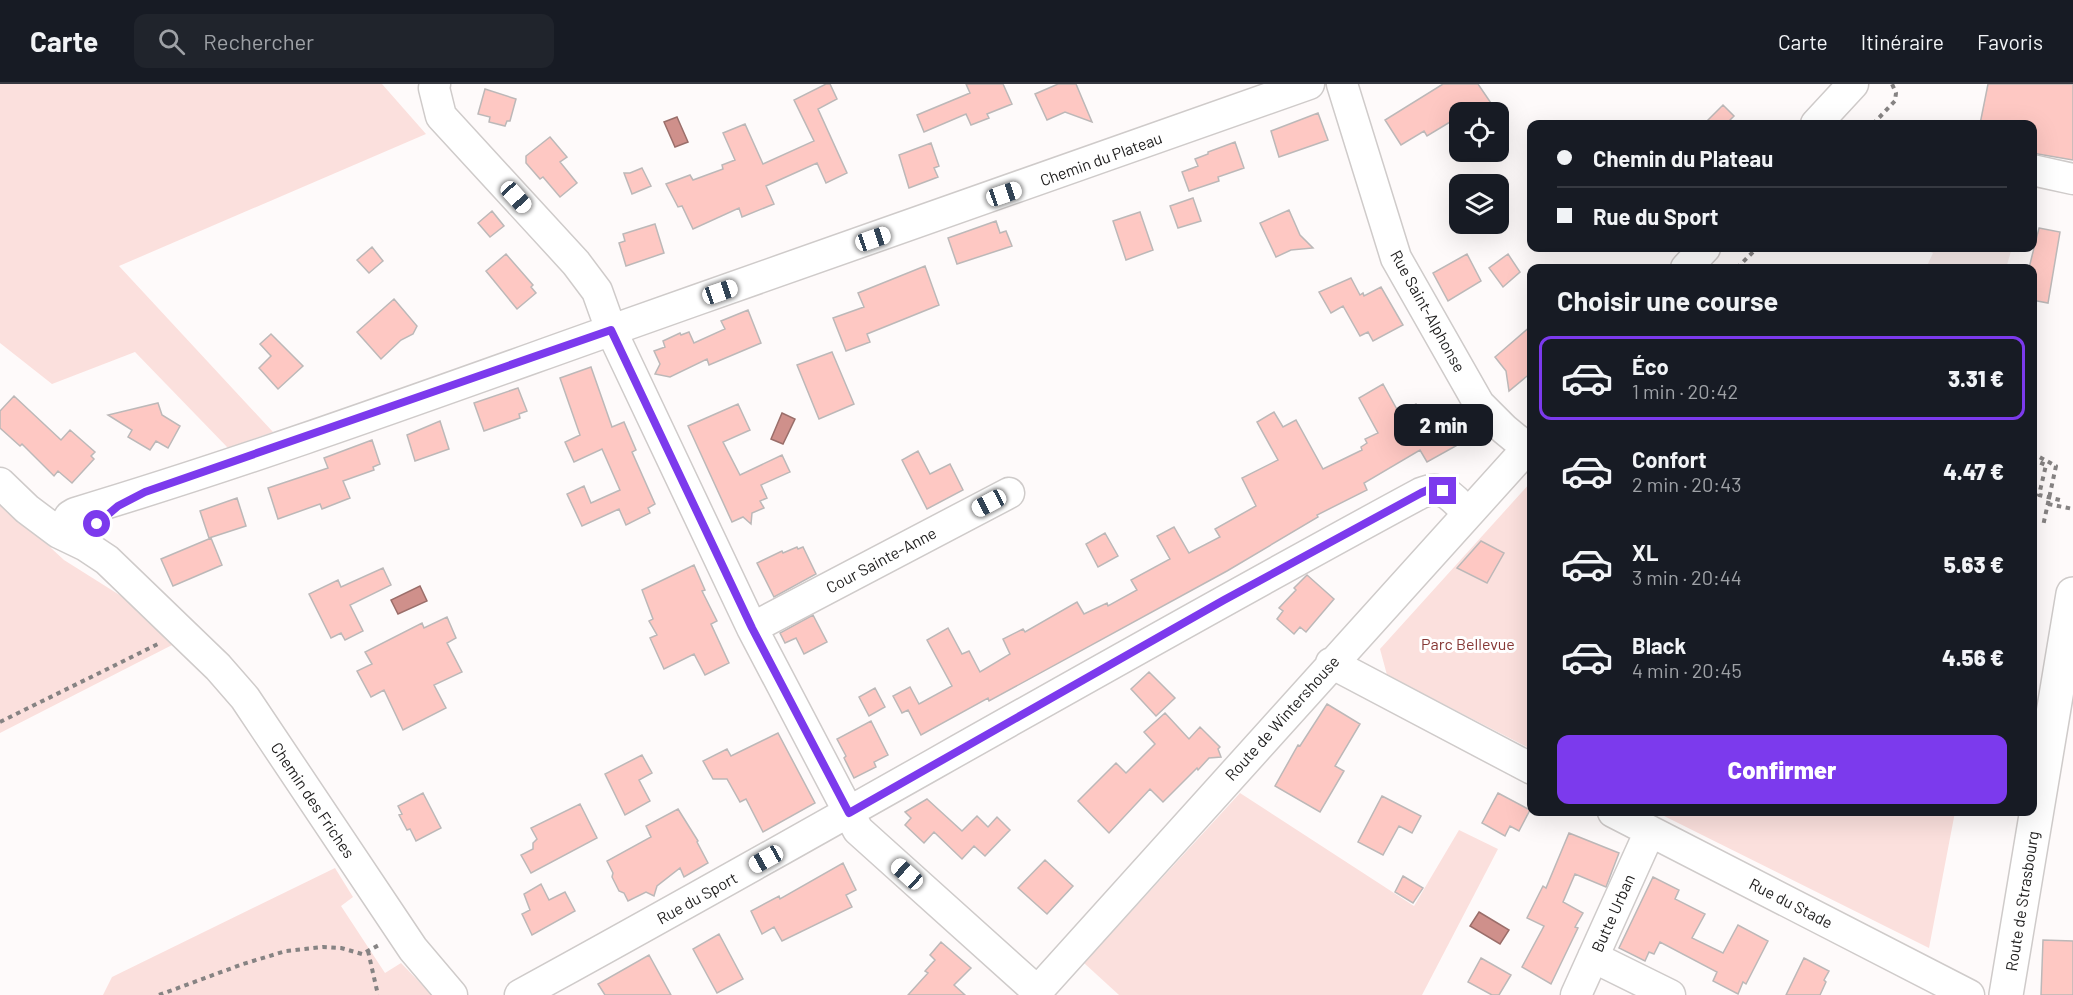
<!DOCTYPE html>
<html lang="fr">
<head>
<meta charset="utf-8">
<style>
	body { margin:0; font-family:Barlow,sans-serif; background:#20242c; color:#f1f3f6; height:100vh; display:flex; flex-direction:column; font-size:22px; white-space:nowrap }
	* { box-sizing:border-box; margin:0 }
	p { font-size:20px; color:#9ea1a6 }
	.icon { flex:none; width:33px; height:33px; fill:none; stroke:currentColor; stroke-width:2; stroke-linecap:round; stroke-linejoin:round }
	.map { position:relative; flex:1; overflow:hidden }
	.details { position:absolute; left:1527px; top:180px; width:510px; height:552px; display:flex; flex-direction:column; background:#171b24; border-radius:12px; box-shadow:0 6px 24px #0002 }
	.details>* { flex:none }
	.top-card { position:absolute; left:1527px; top:36px; width:510px; height:132px; border-radius:12px; box-shadow:0 6px 24px #0002; display:grid; align-content:center; height:132px; padding:0 30px; background:#171b24 }
	.tools { position:absolute; left:1449px; top:18px; display:grid; gap:12px }
	.tools a { display:grid; place-items:center; width:60px; height:60px; border-radius:12px; background:#171b24; box-shadow:0 6px 24px #0002; font-size:30px }
	.end { position:absolute; width:27px; height:27px; margin:-14px; border:8px solid #7c3aed; background:#fff; box-shadow:0 0 0 3px #fff }
	.from { border-radius:50% }
	.bubble { position:absolute; height:42px; border-radius:12px; background:#171b24; box-shadow:0 6px 24px #0002; font-size:20px; font-weight:800; line-height:42px; text-align:center }
	.car { position:absolute; width:18px; height:36px; margin:-18px -9px; border-radius:8px; box-shadow:0 0 4px 2px #0007; background:linear-gradient(#fff 24%,#345 0 40%,#fff 0 76%,#345 0 86%,#fff 0) }
	.top-card b { display:flex; align-items:center; gap:21px; height:57px; font-size:22px }
	.top-card b+b { border-top:2px solid #363941 }
	.top-card i { width:15px; height:15px; background:#f1f3f6 }
	ul { padding:0; list-style:none }
	li { display:flex; align-items:center; gap:18px; height:84px; margin:0 12px 9px; padding:0 18px; border:3px solid transparent; border-radius:12px }
	li div { flex:1 }
	li b { display:block; font-size:22px }
	li em { font-style:normal; font-weight:800 }
	li.selected { border-color:#7c3aed }
	li>.icon { width:54px; height:54px; stroke-width:1.5 }
	h2 { padding:0 30px; font-size:27px; line-height:72px }
	.primary-button { display:flex; gap:12px; margin-top:auto; padding:12px 30px }
	.primary-button a { flex:1; height:69px; border-radius:12px; background:#7c3aed; color:#fff; font-size:24px; font-weight:800; line-height:69px; text-align:center }
	header { display:flex; align-items:center; gap:36px; box-sizing:border-box; height:84px; padding:0 30px; background:#171b24; border-bottom:2px solid #363941 }
	header strong { font-size:28px }
	nav { display:flex; gap:33px; margin-inline-start:auto; font-size:21px }
	.search { width:420px; height:54px; background:#20242c; display:flex; align-items:center; gap:15px; box-sizing:border-box; padding:0 21px; border-radius:12px; color:#9ea1a6; font-size:22px }
	.map>svg:first-child { display:block }
	.built { fill:#f7eae9 }
	.green { fill:#fbe0dd }
	.water { fill:#cf908b; stroke:#9a6e6a; stroke-width:1.5 }
	.building { fill:#fec8c3; stroke:#bcb8b8; stroke-width:1.5 }
	.lines { fill:none; stroke-linecap:round; stroke-linejoin:round }
	.minor-casing { stroke:#cfcbca; stroke-width:33 }
	.major-casing { stroke:#cfcbca; stroke-width:36 }
	.path { stroke:#868383; stroke-width:4; stroke-dasharray:4.5 4.5; stroke-linecap:butt }
	.minor { stroke:#fff; stroke-width:30 }
	.major { stroke:#fff; stroke-width:33 }
	.route { stroke:#7c3aed; stroke-width:8 }
	.labels { text-anchor:middle; stroke-width:6; stroke-linejoin:round; paint-order:stroke }
	.street-label { font-size:16px; fill:#1e1d1d; stroke:#fff }
	.park-label { font-size:16px; fill:#863835; stroke:#fff }
</style>
</head>
<body>
<header>
<strong>Carte</strong>
<div class="search"><svg class="icon" aria-label="search" viewBox="0 0 24 24"><circle cx="10" cy="10" r="6"/><path d="M15 15l6 6"/></svg>Rechercher</div>
<nav><a>Carte</a><a>Itinéraire</a><a>Favoris</a></nav>
</header>
<div class="map">
<svg width="2073" height="911" viewBox="0 0 2073 911">
	<rect width="100%" height="100%" fill="#fefafa"/>
	<path class="built" d="M1922 164H2012L2006 184H1938L1928 180 1927 182 1933 169Z"/>
	<path class="green" d="M0 0H382L426 50 119 182 273 348 228 364 135 268 52 300 0 259Z
		M1531 398V665L1387 591 1380 565Z
		M0 417 64 476 137 522 176 559 0 649Z
		M1240 709 1414 822 1459 746 1498 765 1422 911H1119L1084 879Z
		M1656 728H1955L1929 864Z
		M335 784 353 813 341 822 385 889 401 879 432 911H103L112 893Z"/>
	<path class="water" d="M677 33 688 58 675 63 664 38Z
		M782 329 795 335 783 360 771 355Z
		M420 502 427 517 398 530 391 516Z
		M1479 828 1509 846 1500 860 1470 842Z"/>
	<path class="building" d="M826 0H830L837 15 818 25 847 89 826 99 817 79 766 102 774 120 742 133 739 124 693 145 682 122 678 123 666 100 690 91 693 96 723 85 722 81 735 76 723 49 745 40 763 80 814 57 794 16Z
		M966 0H1003L1012 20 987 30 989 34 971 41 966 30 924 48 917 31 970 9Z
		M1058 0H1076L1092 38 1065 28 1047 36 1035 10Z
		M1443 0H1478L1493 22 1482 28H1460V32L1427 52 1424 47 1401 61 1385 36Z
		M1988 0H2073V76L2032 69V40H1980Z
		M485 5 516 15 510 37H507L505 42 489 38 490 33 478 30Z
		M1723 21 1734 32 1726 40H1704Z
		M1318 29 1328 56 1279 73 1271 47Z
		M550 53 567 73 560 78 577 99 560 113 543 93 540 95 526 79V72Z
		M1235 58 1244 84 1218 93 1219 97 1189 107 1182 88 1198 82 1195 75 1208 70V68Z
		M931 59 939 82 934 84 938 93 909 104 899 71Z
		M642 84 651 102 632 110 624 89H630Z
		M1193 114 1201 137 1178 144 1170 122Z
		M1289 126 1300 151 1313 164 1291 166 1276 173 1260 139Z
		M492 127 504 142 490 153 478 139Z
		M1140 128 1153 166 1126 176 1113 137Z
		M996 137 1000 149 1006 147 1012 162 957 180 948 154Z
		M655 140 664 169 626 182 619 159 625 157 623 150Z
		M2039 144 2060 148 2048 219 2032 216V184H2029Z
		M372 163 383 177 369 189 357 176Z
		M506 170 533 201 531 203 536 209 517 225 486 187Z
		M1467 170 1481 197 1448 217 1433 189Z
		M1508 170 1520 188 1503 203 1489 184Z
		M925 182 939 221 867 250 870 258 846 267 833 234 864 223 858 209Z
		M1351 194 1360 211 1363 209 1364 212 1381 203 1403 241 1373 257 1368 248 1360 252 1343 222 1331 229 1319 208Z
		M394 215 417 242 413 250 401 256 381 275 357 248Z
		M748 226 761 259 709 281 707 275 670 293 655 290 660 280 654 267 665 263 663 257 680 249 681 251 689 248 694 259 725 245 721 237Z
		M1532 241V288L1509 307 1506 287 1495 273Z
		M271 250 303 282 278 305 259 284 271 272 260 260Z
		M832 268 854 320 819 335 797 281Z
		M591 283 612 343 624 338 636 366 632 368 655 420 648 424 650 429 626 441 619 425 582 442 567 410 584 402 591 419 620 406 602 365 574 378 565 358 580 351 560 294Z
		M1383 300 1399 329 1416 320 1430 344 1450 335 1452 338 1461 334 1472 353 1427 378 1420 366 1364 399 1367 406 1317 431 1318 433 1227 487 989 617 988 614 921 651 908 626 902 629 893 612 910 603 919 620 952 602 927 556 948 544 962 570 969 567 980 588 1010 570 1003 555 1023 545 1025 548 1077 518 1084 530 1107 519 1108 522 1137 506 1131 496 1170 475 1157 452 1174 443 1189 469 1220 453 1215 445 1256 422 1242 394 1278 376 1257 338 1274 328 1283 343 1296 336 1323 385 1362 366 1361 363 1367 359 1365 355 1378 349 1359 314Z
		M518 304 527 327 519 330 520 334 484 347 474 319Z
		M14 312 61 356 70 346 95 368 91 372 94 375 72 399 58 387 54 392 22 360 20 362 0 344V327Z
		M158 319 162 331 180 342 168 364 156 357 150 366 128 353 132 346 108 331Z
		M738 320 750 346 723 358 740 391 782 371 790 388 761 401 767 414 760 417 764 424 752 429 751 440 743 433 732 438 688 342Z
		M440 337 449 365 415 377 407 351Z
		M372 356 380 380 373 383 374 386 343 397 350 414 322 425 320 420 278 435 268 404 328 384 324 374Z
		M918 367 930 390 950 380 963 406 927 425 902 376Z
		M237 414 246 442 209 454 200 427Z
		M1105 449 1118 472 1098 483 1086 460Z
		M211 454 222 481 173 502 161 475Z
		M1481 457 1504 469 1487 499 1457 484Z
		M797 463 798 465 803 463 816 490 774 513 757 479 782 467 783 469Z
		M694 481 705 506 702 507 717 537 711 540 729 579 705 591 694 570 664 585 650 554 657 551 649 537 653 535 642 506Z
		M383 484 391 501 350 521 363 547 345 556 341 549 331 554 309 510 338 496 341 503Z
		M1307 491 1334 515 1306 548 1300 543 1294 550 1277 535 1283 527 1279 524 1296 506 1294 504Z
		M813 531 827 558 804 570 796 554 785 559 780 549Z
		M447 533 456 554 447 559 462 588 434 601 446 624 403 646 384 606 371 613 357 587 372 580 365 568 422 539 424 544Z
		M1149 588 1175 614 1156 632 1131 605Z
		M875 604 885 623 869 632 859 613Z
		M1327 620 1360 640 1335 682 1344 687 1320 728 1275 702 1298 661 1300 662Z
		M1165 629 1189 655 1200 643 1220 663 1218 665 1221 673 1209 674 1198 686 1197 684 1163 718 1150 705 1109 749 1078 717 1116 679 1126 689 1155 660 1144 648Z
		M871 637 888 671 874 678 876 683 854 694 844 674 846 672 837 655Z
		M778 649 815 719 763 748 746 715 740 718 727 695H713L703 677 727 665 731 672Z
		M642 671 652 689 639 696 650 717 625 731 605 690Z
		M423 709 441 744 416 757 410 745 407 746 399 731 402 730 398 722Z
		M1498 709 1530 726 1519 747 1510 742 1505 752 1482 739Z
		M1382 712 1421 732 1412 749 1399 742 1383 771 1358 758Z
		M927 715 962 747 977 732 988 743 997 733 1010 746 985 772 974 762 962 775 934 748 924 759 905 741 911 734 905 728Z
		M580 720 597 754 531 789 521 771 533 765V759L537 755 531 744Z
		M678 725 698 757 697 758 708 779 684 793 680 784 657 802 654 812 646 808 628 817 624 809 619 807 612 793 613 789 607 777 651 753 646 742Z
		M1569 749 1619 769 1606 803 1575 790 1563 818 1583 829 1575 843 1578 844 1551 900 1522 883 1544 842 1527 834 1543 802 1546 804Z
		M1045 776 1073 802 1047 830 1018 804Z
		M843 779 856 806 846 811 852 823 782 857 774 843 762 850 751 827 779 812 780 815Z
		M1403 792 1423 804 1413 819 1395 808Z
		M1653 793 1679 806 1675 815 1705 830 1692 854 1723 869 1738 841 1768 857 1746 900 1743 898 1738 910 1713 897 1717 888 1660 858 1654 870 1649 868 1645 877 1619 864Z
		M541 800 549 816 565 808 575 827 532 851 522 830 530 826 524 810Z
		M719 850 743 895 717 909 693 865Z
		M2043 856 2073 857V911H2041Z
		M941 858 971 884 954 901 965 911H908L928 889 925 887 935 876 930 871Z
		M649 871 671 911H605L598 900Z
		M1481 874 1511 891 1499 911H1492L1468 898Z
		M1804 874 1829 887 1824 896 1826 898 1820 911H1786Z"/>
	<g class="lines">
		<g class="minor-casing">
			<path id="minor" d="M435 0 434 4 441 32 576 179 597 207 611 246 752 544 858 746 1037 907
				M1342 0 1396 174 1479 320 1504 345 1527 364
				M1816 40 1853 0
				M2032 86 2073 95
				M1686 184 1705 164
				M0 399 27 425 59 449 86 462 107 476 218 583 245 614 413 865 452 911
				M59 449 70 432 75 429C255 375 432 310 609 247 842 164 1076 84 1309 0
				M752 544 1009 409
				M1331 579 1532 685
				M1613 728 1969 911
				M1593 873 1670 911
				M520 911C822 746 1119 572 1421 409 1444 399 1453 415 1468 429
				M1034 911 1532 359
				M1576 911 1650 747"/>
		</g>
		<g class="major-casing">
			<path id="major" d="M2006 911 2073 510"/>
		</g>
		<path class="path" d="M1873 40 1895 17 1896 9 1892 0
			M1737 184 1757 164
			M2032 369 2056 382 2043 442
			M2032 375 2046 381 2039 411 2064 417
			M2048 420 2073 425
			M0 638 158 560
			M368 867 378 911
			M159 911 243 880 286 867 323 863 341 864 362 870 381 860"/>
		<use href="#minor" class="minor"/>
		<use href="#major" class="major"/>
	</g>
	<g class="lines">
		<path class="route" d="M97 440 118 422 145 408 611 246 752 544 849 729 1224 516 1421 409 1430 405 1443 407"/>
	</g>
	<g class="labels">
		<g class="street-label">
			<text transform="translate(1101 75) rotate(-20)" y="6">Chemin du Plateau</text>
			<text transform="translate(1428 227) rotate(61)" y="6">Rue Saint-Alphonse</text>
			<text transform="translate(881 476) rotate(-28)" y="6">Cour Sainte-Anne</text>
			<text transform="translate(1282 634) rotate(-48)" y="6">Route de Wintershouse</text>
			<text transform="translate(313 716) rotate(56)" y="6">Chemin des Friches</text>
			<text transform="translate(697 814) rotate(-29)" y="6">Rue du Sport</text>
			<text transform="translate(2022 817) rotate(-81)" y="6">Route de Strasbourg</text>
			<text transform="translate(1791 819) rotate(27)" y="6">Rue du Stade</text>
			<text transform="translate(1613 829) rotate(-66)" y="6">Butte Urban</text>
		</g>
		<g class="park-label">
			<text x="1468" y="566">Parc Bellevue</text>
		</g>
	</g>
</svg>
<div class="tools">
<a><svg class="icon" aria-label="locate" viewBox="0 0 24 24"><circle cx="12" cy="12" r="6"/><path d="M12 2v4M12 18v4M2 12h4M18 12h4"/></svg></a>
<a><svg class="icon" aria-label="layers" viewBox="0 0 24 24"><path d="M12 4l9 5-9 5-9-5zM3 14l9 5 9-5"/></svg></a>
</div>
<i class="end from" style="left:97px;top:440px"></i>
<i class="end" style="left:1443px;top:407px"></i>
<div class="bubble" style="left:1394px;top:320px;width:99px">2 min</div>
<i class="car" style="left:1004px;top:110px;rotate:71deg"></i>
<i class="car" style="left:516px;top:113px;rotate:138deg"></i>
<i class="car" style="left:873px;top:155px;rotate:71deg"></i>
<i class="car" style="left:720px;top:208px;rotate:71deg"></i>
<i class="car" style="left:989px;top:419px;rotate:242deg"></i>
<i class="car" style="left:766px;top:775px;rotate:241deg"></i>
<i class="car" style="left:907px;top:790px;rotate:312deg"></i>
<div class="top-card">
<b><i class="from"></i>Chemin du Plateau</b>
<b><i></i>Rue du Sport</b>
</div>
<section class="details">
<h2>Choisir une course</h2>
<ul>
<li class="selected"><svg class="icon" aria-label="car" viewBox="0 0 24 24"><path d="M5 17H2v-5l4-1 3-4h7l3 4 3 1v5h-3M9 17h6M6 11h13"/><circle cx="7" cy="17" r="2"/><circle cx="17" cy="17" r="2"/></svg><div><b>Éco</b><p>1 min · 20:42</p></div><em>3.31 €</em></li>
<li><svg class="icon" aria-label="car" viewBox="0 0 24 24"><path d="M5 17H2v-5l4-1 3-4h7l3 4 3 1v5h-3M9 17h6M6 11h13"/><circle cx="7" cy="17" r="2"/><circle cx="17" cy="17" r="2"/></svg><div><b>Confort</b><p>2 min · 20:43</p></div><em>4.47 €</em></li>
<li><svg class="icon" aria-label="car" viewBox="0 0 24 24"><path d="M5 17H2v-5l4-1 3-4h7l3 4 3 1v5h-3M9 17h6M6 11h13"/><circle cx="7" cy="17" r="2"/><circle cx="17" cy="17" r="2"/></svg><div><b>XL</b><p>3 min · 20:44</p></div><em>5.63 €</em></li>
<li><svg class="icon" aria-label="car" viewBox="0 0 24 24"><path d="M5 17H2v-5l4-1 3-4h7l3 4 3 1v5h-3M9 17h6M6 11h13"/><circle cx="7" cy="17" r="2"/><circle cx="17" cy="17" r="2"/></svg><div><b>Black</b><p>4 min · 20:45</p></div><em>4.56 €</em></li>
</ul>
<div class="primary-button"><a>Confirmer</a></div>
</section>
</div>
</body>
</html>
